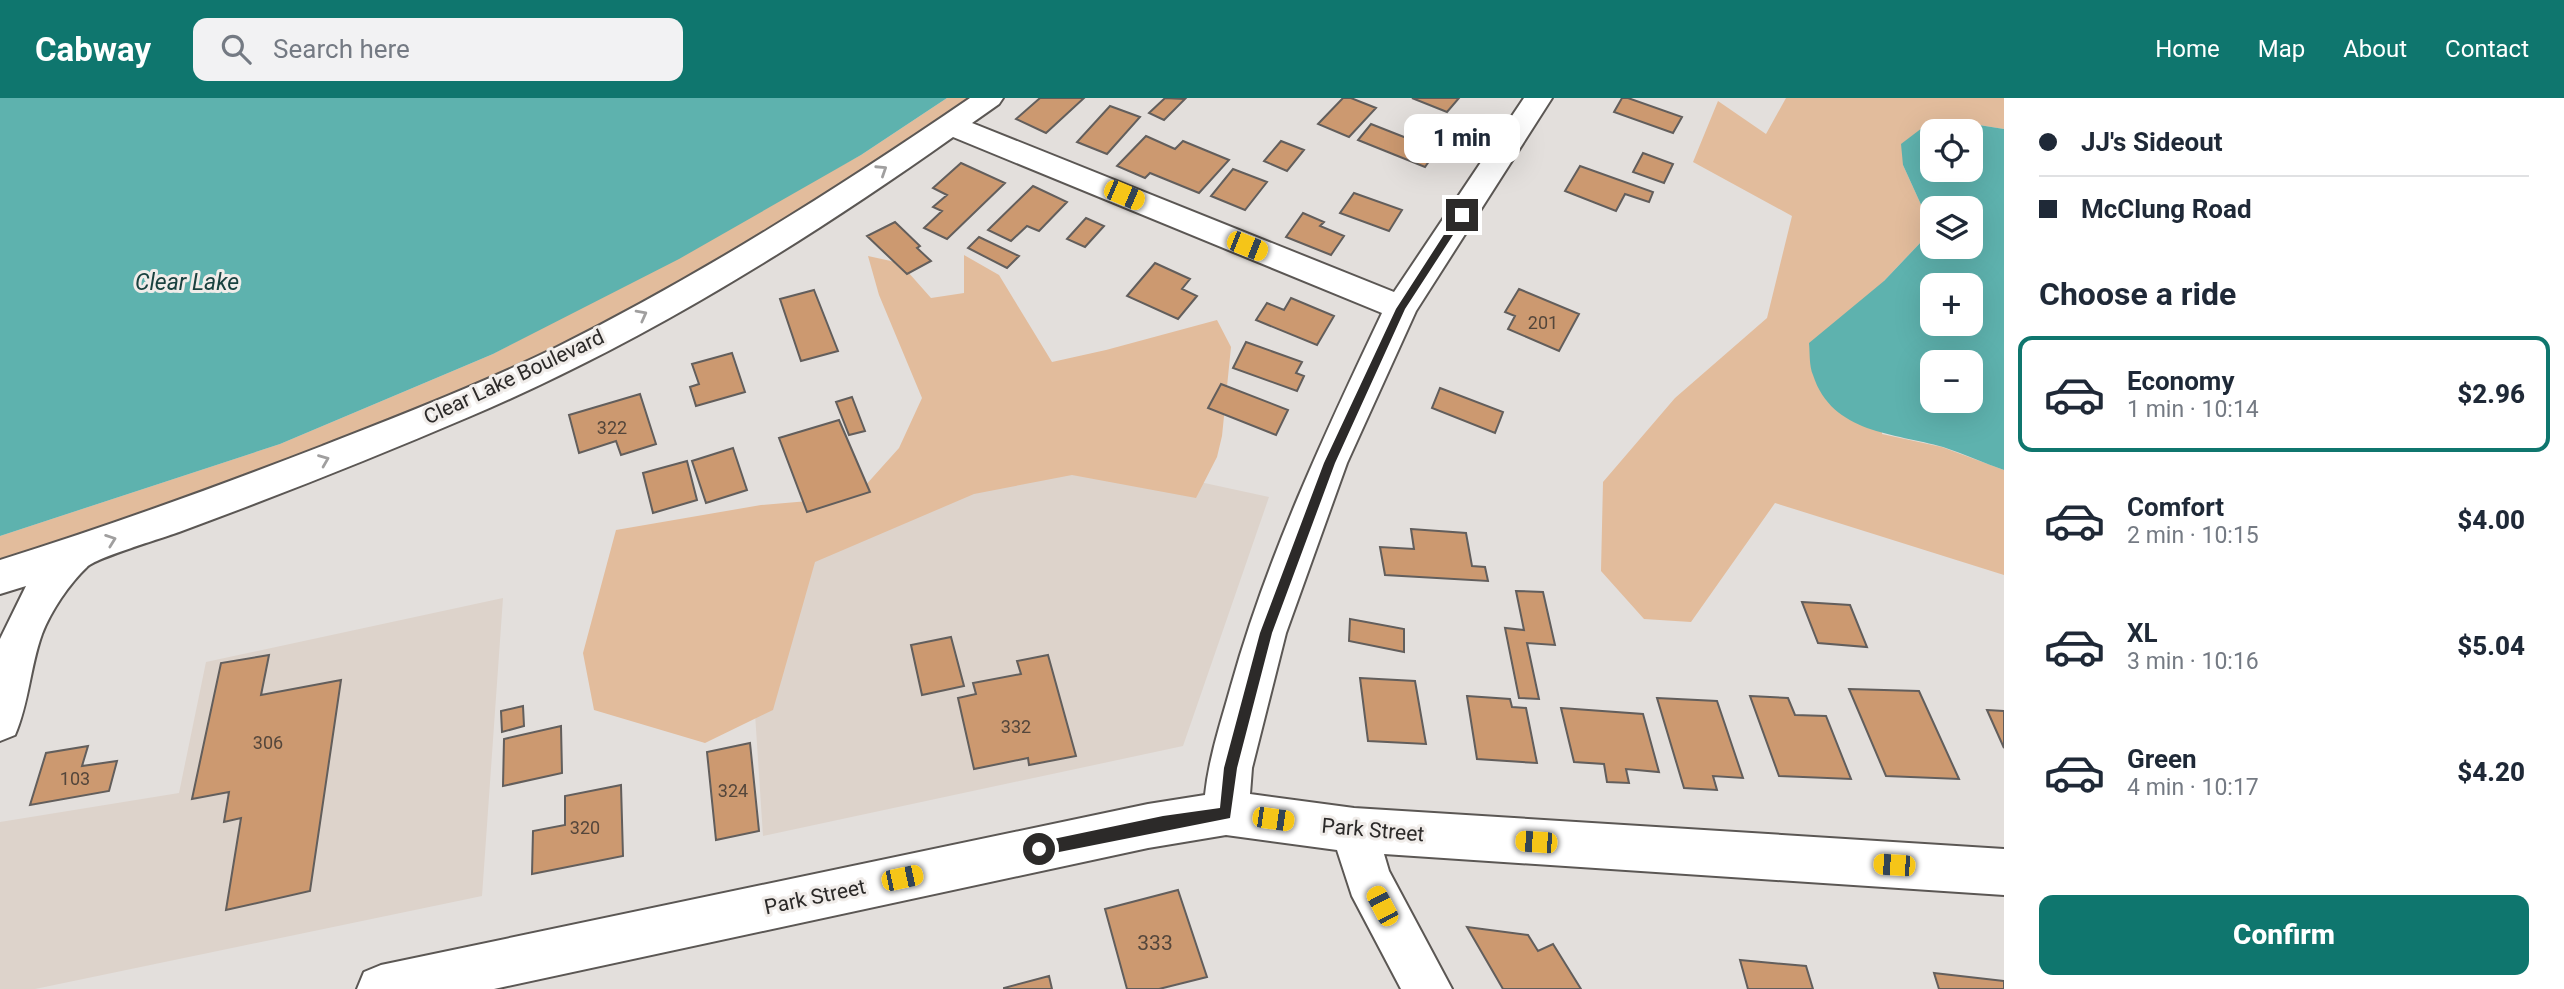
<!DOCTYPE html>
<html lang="en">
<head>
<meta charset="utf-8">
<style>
	body { margin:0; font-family:Roboto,sans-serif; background:#f2f2f3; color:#1f2937; height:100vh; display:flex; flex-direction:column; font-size:26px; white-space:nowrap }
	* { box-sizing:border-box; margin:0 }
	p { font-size:23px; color:#747a83 }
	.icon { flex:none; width:38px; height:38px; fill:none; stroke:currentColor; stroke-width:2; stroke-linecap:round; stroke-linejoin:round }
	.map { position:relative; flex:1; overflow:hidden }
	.side { display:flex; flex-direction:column; background:#fff; width:560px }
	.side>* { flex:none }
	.banner { display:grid; align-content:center; height:154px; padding:0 35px; background:#fff }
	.fabs { position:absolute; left:1920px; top:21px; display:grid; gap:14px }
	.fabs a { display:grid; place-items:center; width:63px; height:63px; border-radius:14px; background:#fff; box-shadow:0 7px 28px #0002; font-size:35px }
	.end { position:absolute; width:32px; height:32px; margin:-16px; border:9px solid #2c2a29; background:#fff; box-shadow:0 0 0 4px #fff }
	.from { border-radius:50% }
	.bubble { position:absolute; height:49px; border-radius:14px; background:#fff; box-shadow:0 7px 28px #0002; font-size:23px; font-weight:800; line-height:49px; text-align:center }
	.car { position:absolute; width:21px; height:42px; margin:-21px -10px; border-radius:9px; box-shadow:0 0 5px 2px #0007; background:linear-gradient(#f5c518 24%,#345 0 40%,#f5c518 0 76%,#345 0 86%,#f5c518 0) }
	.banner b { display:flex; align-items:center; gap:24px; height:66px; font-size:26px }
	.banner b+b { border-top:2px solid #e0e1e3 }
	.banner i { width:18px; height:18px; background:#1f2937 }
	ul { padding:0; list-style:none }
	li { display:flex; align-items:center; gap:21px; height:116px; margin:0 14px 10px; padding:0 21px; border:4px solid transparent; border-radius:14px }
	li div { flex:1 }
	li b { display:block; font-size:26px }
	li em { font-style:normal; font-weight:800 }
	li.selected { border-color:#0f766e }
	li>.icon { width:63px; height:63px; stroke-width:1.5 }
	h2 { padding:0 35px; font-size:32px; line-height:84px }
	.button { display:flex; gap:14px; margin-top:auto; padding:14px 35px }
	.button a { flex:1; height:80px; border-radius:14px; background:#0f766e; color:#fff; font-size:28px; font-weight:800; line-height:80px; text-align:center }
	header { display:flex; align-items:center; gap:42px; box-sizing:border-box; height:98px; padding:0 35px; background:#0f766e; color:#fff }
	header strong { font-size:33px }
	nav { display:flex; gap:38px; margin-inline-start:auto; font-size:24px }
	.search { width:490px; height:63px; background:#f2f2f3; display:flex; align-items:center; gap:18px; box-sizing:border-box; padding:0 24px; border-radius:14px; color:#747a83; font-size:26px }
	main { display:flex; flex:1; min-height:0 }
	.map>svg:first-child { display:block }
	.built { fill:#ddd3cb }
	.green { fill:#e2bc9c }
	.water { fill:#5eb2ae; fill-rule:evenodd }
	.building { fill:#cc9970; stroke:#625e5c; stroke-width:2 }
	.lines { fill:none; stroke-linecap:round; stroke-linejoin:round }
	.minor-casing { stroke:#5b5754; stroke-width:4 }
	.minor { fill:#fff; fill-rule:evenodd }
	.oneway { stroke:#a09f9f }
	.route { fill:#2c2a29 }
	.labels { text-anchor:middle; stroke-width:6; stroke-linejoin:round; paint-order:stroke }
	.number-label { font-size:18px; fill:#54463b }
	.street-label { font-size:21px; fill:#2c2a29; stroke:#f0ece9 }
	.near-number-label { font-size:21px; fill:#54463b }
	.water-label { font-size:23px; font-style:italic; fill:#19413f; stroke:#f0ece9 }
</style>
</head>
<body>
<header>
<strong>Cabway</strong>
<div class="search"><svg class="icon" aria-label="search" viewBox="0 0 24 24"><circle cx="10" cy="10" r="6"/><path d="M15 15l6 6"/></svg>Search here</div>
<nav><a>Home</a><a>Map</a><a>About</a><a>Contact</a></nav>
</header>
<main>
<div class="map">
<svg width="2004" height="891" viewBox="0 0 2004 891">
	<rect width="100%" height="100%" fill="#e3dfdc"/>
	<path class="built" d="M1066 355 1269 399 1183 648 763 738 745 462Z
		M503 500 482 798 35 891H0V724L179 695 206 564Z"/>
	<path class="green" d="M947 0H978L718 166 593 234 350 343 0 468V438L280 346 493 256 861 57Z
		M1786 0H2004V31L1960 24 1922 30 1903 67 1923 111 1922 143 1884 183 1882 336 1942 349 2004 372V477L1775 405 1691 524 1644 521 1601 473 1603 384 1675 300 1767 220 1792 118 1693 64 1718 3 1766 36Z
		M964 157 999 177 1052 264 1106 252 1217 222 1231 249 1222 338 1217 359 1196 400 1072 377 974 396 815 464 773 612 705 645 594 612 583 555 616 432 761 407 855 399 899 350 922 300 879 197 868 158 900 165 931 200 964 195Z"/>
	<path class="water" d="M0 0H947L861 57 679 161 493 256 280 346 0 438Z
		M1960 24 2004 31V372C1984 365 1964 356 1943 349 1895 335 1832 336 1813 277 1809 268 1810 255 1809 245L1884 183 1922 143 1923 111 1903 67 1901 46 1922 30ZM1932 33H1970V72H1932ZM1932 110H1970V149H1932ZM1932 187H1970V226H1932ZM1932 264H1970V303H1932Z"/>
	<path class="building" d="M1040 0H1084L1046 35 1016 21Z
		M1165 0 1185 1 1164 22 1149 15Z
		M1343 0H1351L1376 10 1349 39 1318 26Z
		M1412 0H1459L1447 14Z
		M1622 0H1628L1682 19 1673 35 1614 14Z
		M1110 8 1140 19 1107 56 1077 44Z
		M1371 26 1437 52 1425 69 1358 42Z
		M1146 38 1175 51 1183 43 1229 62 1199 95 1150 75 1145 80 1117 68Z
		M1281 43 1304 52 1287 73 1264 63Z
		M1643 55 1673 66 1664 85 1633 74Z
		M961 65 1005 85 947 141 924 130 942 113 933 109 947 97 933 90Z
		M1580 68 1653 94 1649 104 1625 96 1616 113 1565 93Z
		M1233 71 1267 84 1245 112 1211 98Z
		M1033 88 1067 104 1039 133 1027 128 1011 143 988 132Z
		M1354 95 1402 112 1389 133 1340 115Z
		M1303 115 1324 124 1320 128 1344 138 1331 157 1286 139Z
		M1086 120 1104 128 1085 149 1067 141Z
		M895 124 920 148 917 150 931 163 907 176 867 138Z
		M979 139 1019 158 1007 170 968 150Z
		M1155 165 1190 181 1182 191 1197 198 1178 221 1127 198Z
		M1519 191 1579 216 1559 253 1508 231 1515 218 1505 214Z
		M814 192 838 253 801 263 780 201Z
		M1291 200 1334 218 1317 247 1256 222 1267 205 1284 212Z
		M1246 244 1302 264 1296 275 1304 278 1297 293 1233 270Z
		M732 255 745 294 696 308 690 289 699 286 692 266Z
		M1221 286 1288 312 1276 337 1208 310Z
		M1440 290 1503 314 1495 335 1432 310Z
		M640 296 656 346 621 357 616 343 579 355 569 317Z
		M852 299 865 333 849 337 836 304Z
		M839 322 870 394 807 414 779 340Z
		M733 350 747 392 706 405 692 363Z
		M687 363 697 402 653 415 643 375Z
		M1411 431 1466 435 1472 468 1485 469 1488 483 1385 477 1380 449 1414 451Z
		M1516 493 1543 494 1555 547 1527 545 1539 601 1519 600 1505 530 1524 532Z
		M1802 504 1850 507 1867 549 1818 545Z
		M1350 521 1404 531V554L1349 543Z
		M951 539 964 588 922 597 911 547Z
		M269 557 261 597 341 582 310 793 226 812 241 720 224 724 229 694 192 701 221 565Z
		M1048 557 1076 658 1029 667 1028 660 974 671 958 600 976 596 973 585 1021 576 1017 563Z
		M1360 580 1415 583 1426 646 1368 643Z
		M1849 591 1919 593 1959 681 1886 678Z
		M1467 598 1510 601 1512 609 1526 610 1537 665 1477 661Z
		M1750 598 1788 600 1795 617 1826 618 1851 681 1779 678Z
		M1657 600 1717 603 1743 680 1713 678 1717 692 1684 690Z
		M523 608 524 628 502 634 501 613Z
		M1561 610 1643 616 1659 674 1626 671 1629 685 1607 684 1604 666 1574 664Z
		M1987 612 2004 613V650Z
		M561 628 562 675 503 688 504 641Z
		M750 645 759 733 716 742 707 654Z
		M88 648 82 668 117 663 109 693 30 707 46 655Z
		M621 687 623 758 532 776 533 733 565 727V698Z
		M1178 792 1207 879 1159 891H1127L1105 811Z
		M1467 829 1528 837 1538 853 1553 846 1581 891H1503Z
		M1740 862 1806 868 1813 891H1748Z
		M1934 875 2004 883V891H1939Z
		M1049 878 1052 891H1004V890Z"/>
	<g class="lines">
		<g class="minor-casing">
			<path id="minor" d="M970 0H1003L999 6 972 25 1394 194 1524 0H1552L1416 213 1347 365 1286 535 1252 670 1250 696 1354 710 2004 751V797L1384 756 1389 773 1452 891H1401L1352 798 1337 752 1226 737 1148 750 494 891H357L364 874 381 867 1148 706 1205 697C1209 659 1221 624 1231 588 1267 459 1324 337 1382 215L953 39C802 146 642 245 471 318 375 359 277 398 179 434 163 440 95 460 87 469 69 486 51 513 42 536 30 569 29 605 15 637L0 643V541L26 488 0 496V462C109 428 216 389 322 348 401 317 481 286 557 249 701 177 837 91 970 0Z"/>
		</g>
		<use href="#minor" class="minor"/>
	</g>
	<defs><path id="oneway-chevron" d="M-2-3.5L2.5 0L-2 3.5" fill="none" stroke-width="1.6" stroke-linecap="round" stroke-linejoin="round" transform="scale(1.75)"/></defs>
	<g class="oneway">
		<use href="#oneway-chevron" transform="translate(882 72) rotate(-33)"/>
		<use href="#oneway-chevron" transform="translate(642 217) rotate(-28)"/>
		<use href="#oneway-chevron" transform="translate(324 362) rotate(-22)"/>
		<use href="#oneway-chevron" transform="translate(111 442) rotate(-20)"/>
	</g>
	<path class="route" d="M1458 115 1466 117 1405 211 1335 365 1272 535 1237 670 1230 720 1039 758 1034 756V746L1039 744 1163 718 1220 710 1224 670 1260 535 1324 365 1396 211Z"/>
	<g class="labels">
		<g class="number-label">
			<text x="1543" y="231">201</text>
			<text x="612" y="336">322</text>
			<text x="1016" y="635">332</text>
			<text x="268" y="651">306</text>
			<text x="75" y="687">103</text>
			<text x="733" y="699">324</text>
			<text x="585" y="736">320</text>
		</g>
		<g class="street-label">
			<text transform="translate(514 279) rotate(-25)" y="7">Clear Lake Boulevard</text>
			<text transform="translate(1373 732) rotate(5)" y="7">Park Street</text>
			<text transform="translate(815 799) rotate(-12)" y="7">Park Street</text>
		</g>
		<g class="near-number-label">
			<text x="1155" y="852">333</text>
		</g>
		<g class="water-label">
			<text x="187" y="192">Clear Lake</text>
		</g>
	</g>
</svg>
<div class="fabs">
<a><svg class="icon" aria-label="locate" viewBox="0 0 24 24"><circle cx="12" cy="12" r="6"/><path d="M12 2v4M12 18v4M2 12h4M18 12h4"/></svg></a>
<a><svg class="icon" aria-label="layers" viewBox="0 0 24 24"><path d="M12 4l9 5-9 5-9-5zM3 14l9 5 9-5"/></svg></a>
<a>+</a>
<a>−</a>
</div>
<i class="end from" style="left:1039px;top:751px"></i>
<i class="end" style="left:1462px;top:117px"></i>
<div class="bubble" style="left:1404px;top:16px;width:116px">1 min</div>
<i class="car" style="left:1124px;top:97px;rotate:113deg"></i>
<i class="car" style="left:1247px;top:148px;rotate:112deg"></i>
<i class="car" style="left:1273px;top:721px;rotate:98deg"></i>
<i class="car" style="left:1536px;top:744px;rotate:274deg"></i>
<i class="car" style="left:1894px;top:767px;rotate:274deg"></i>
<i class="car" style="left:902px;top:780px;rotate:78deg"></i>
<i class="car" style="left:1382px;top:808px;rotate:332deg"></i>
</div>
<section class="side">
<div class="banner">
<b><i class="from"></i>JJ's Sideout</b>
<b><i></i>McClung Road</b>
</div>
<h2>Choose a ride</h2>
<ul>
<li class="selected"><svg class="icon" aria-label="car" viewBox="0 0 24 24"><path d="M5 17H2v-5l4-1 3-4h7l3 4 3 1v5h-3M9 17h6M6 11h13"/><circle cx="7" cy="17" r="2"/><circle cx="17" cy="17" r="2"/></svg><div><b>Economy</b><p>1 min · 10:14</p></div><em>$2.96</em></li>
<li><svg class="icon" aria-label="car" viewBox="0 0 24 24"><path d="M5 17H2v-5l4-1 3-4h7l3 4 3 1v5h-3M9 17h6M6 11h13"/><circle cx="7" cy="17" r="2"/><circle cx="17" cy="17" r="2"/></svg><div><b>Comfort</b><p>2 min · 10:15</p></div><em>$4.00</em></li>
<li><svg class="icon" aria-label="car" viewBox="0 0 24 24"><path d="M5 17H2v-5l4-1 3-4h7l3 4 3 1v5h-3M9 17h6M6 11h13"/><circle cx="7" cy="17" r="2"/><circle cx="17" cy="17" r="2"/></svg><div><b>XL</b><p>3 min · 10:16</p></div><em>$5.04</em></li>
<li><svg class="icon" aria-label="car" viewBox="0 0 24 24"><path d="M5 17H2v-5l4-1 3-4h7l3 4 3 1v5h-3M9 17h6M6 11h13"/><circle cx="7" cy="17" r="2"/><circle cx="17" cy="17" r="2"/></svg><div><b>Green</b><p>4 min · 10:17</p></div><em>$4.20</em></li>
</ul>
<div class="button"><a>Confirm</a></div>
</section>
</main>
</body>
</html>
